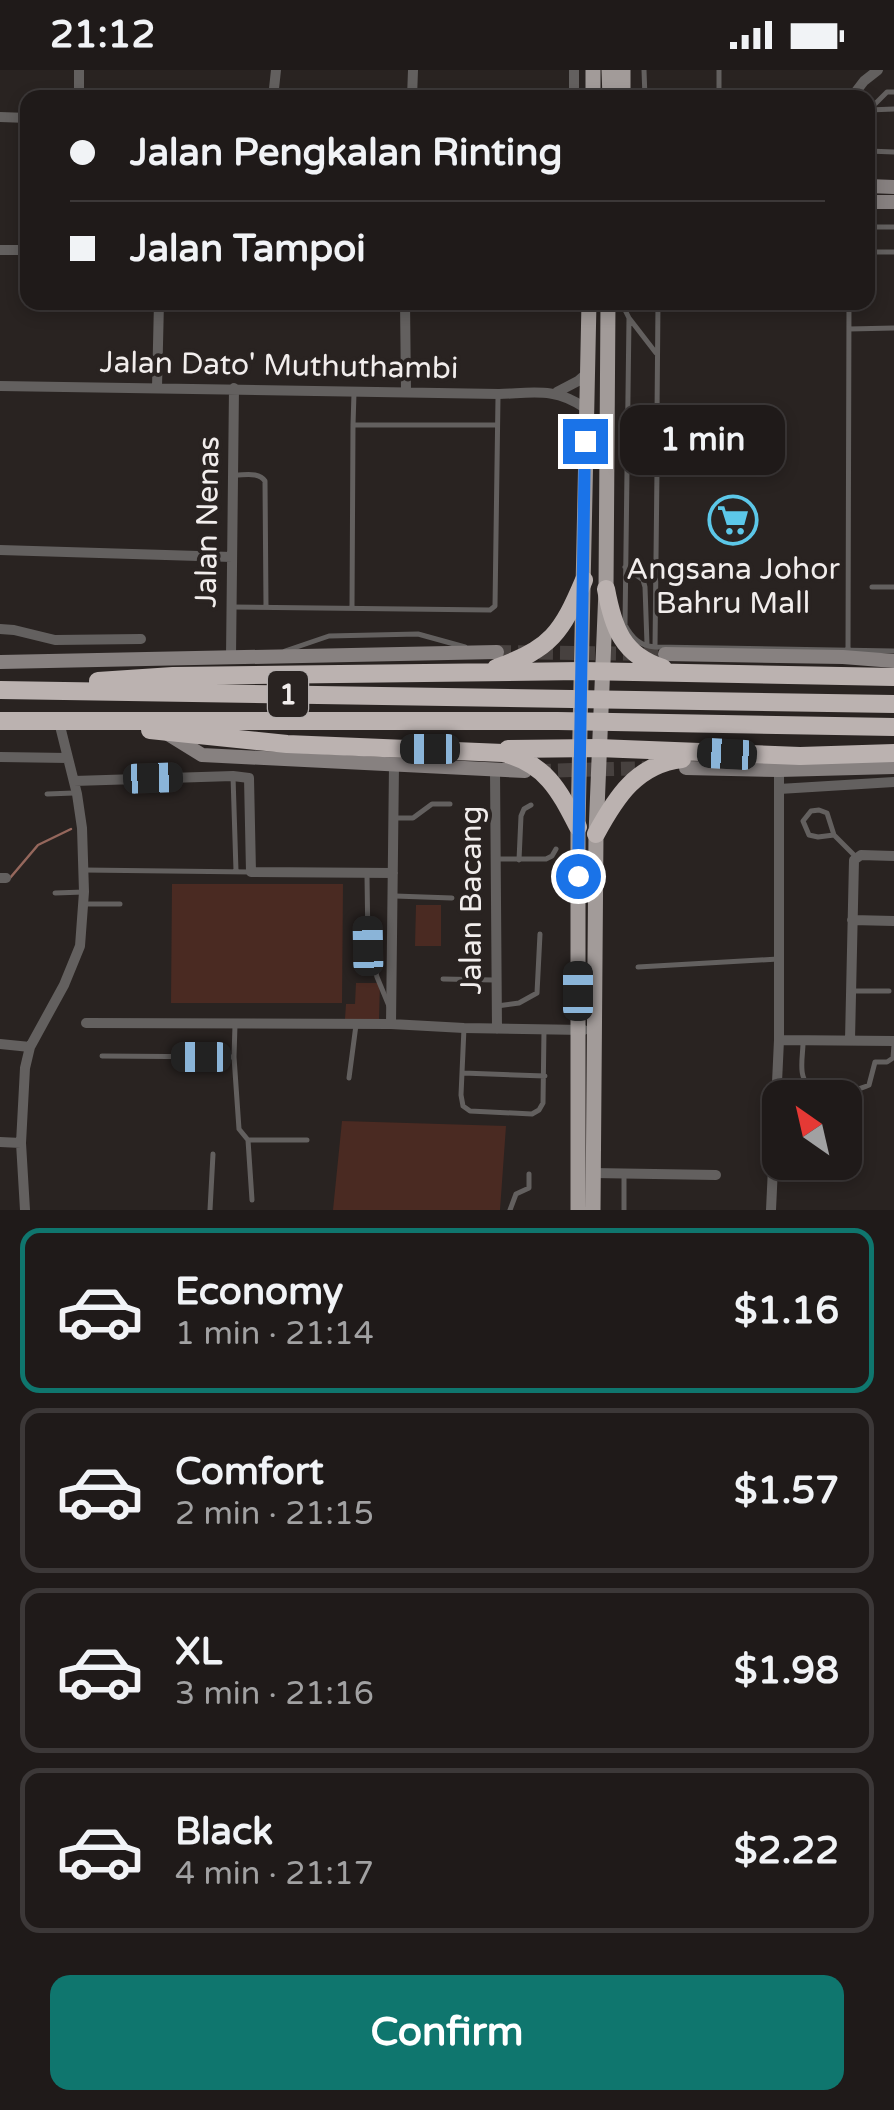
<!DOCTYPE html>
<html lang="en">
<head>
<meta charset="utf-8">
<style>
	body { margin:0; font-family:"Varela Round",sans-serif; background:#272322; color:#f1f3f6; height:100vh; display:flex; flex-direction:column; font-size:38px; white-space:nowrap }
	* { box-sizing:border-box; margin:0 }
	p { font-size:32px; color:#a1a1a2 }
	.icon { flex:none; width:55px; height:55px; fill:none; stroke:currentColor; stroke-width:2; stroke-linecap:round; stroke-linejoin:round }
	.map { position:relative; height:1140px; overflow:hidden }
	.panel { display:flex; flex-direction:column; background:#1f1a19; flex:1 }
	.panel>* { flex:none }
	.banner { position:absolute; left:20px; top:20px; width:855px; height:220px; border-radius:20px; box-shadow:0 5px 15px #0003,0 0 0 2px #3c3838; display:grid; align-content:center; height:220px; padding:0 50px; background:#1f1a19 }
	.needle { width:65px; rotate:326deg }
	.buttons { position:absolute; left:762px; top:1010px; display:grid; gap:20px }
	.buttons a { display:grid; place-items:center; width:100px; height:100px; border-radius:20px; background:#1f1a19; box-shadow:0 5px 15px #0003,0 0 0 2px #3c3838; font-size:50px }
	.end { position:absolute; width:45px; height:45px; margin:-22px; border:12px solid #1a73e8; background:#fff; box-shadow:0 0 0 5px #fff }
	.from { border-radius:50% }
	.bubble { position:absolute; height:70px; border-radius:20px; background:#1f1a19; box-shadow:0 5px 15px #0003,0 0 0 2px #3c3838; font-size:32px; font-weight:700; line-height:70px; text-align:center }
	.car { position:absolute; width:30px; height:60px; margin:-30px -15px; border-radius:12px; box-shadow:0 0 8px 2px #0007; background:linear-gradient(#222 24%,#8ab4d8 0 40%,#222 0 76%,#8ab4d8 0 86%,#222 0) }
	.banner b { display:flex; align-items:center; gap:35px; height:95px; font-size:38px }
	.banner b+b { border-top:2px solid #3c3838 }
	.banner i { width:25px; height:25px; background:#f1f3f6 }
	ul { padding:18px 0 0; list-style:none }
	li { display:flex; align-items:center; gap:30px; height:165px; margin:0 20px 15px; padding:0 30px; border:5px solid #3c3838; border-radius:20px }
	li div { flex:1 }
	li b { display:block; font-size:38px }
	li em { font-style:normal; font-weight:700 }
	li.selected { border-color:#0f766e }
	li>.icon { width:90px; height:90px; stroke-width:1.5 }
	.cta { display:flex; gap:20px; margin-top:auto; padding:20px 50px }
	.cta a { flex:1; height:115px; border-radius:20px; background:#0f766e; color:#fff; font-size:40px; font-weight:700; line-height:115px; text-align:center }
	.status { display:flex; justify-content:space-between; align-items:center; height:70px; padding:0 50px; background:#1f1a19; direction:ltr }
	.status svg { height:28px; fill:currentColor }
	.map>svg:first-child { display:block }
	.green { fill:#4a2a22 }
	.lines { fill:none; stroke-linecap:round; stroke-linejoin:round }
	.stream { stroke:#95675c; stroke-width:2.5 }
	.secondary-tunnel { stroke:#47413f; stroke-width:14; stroke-dasharray:14 7; stroke-linecap:butt }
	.lane { stroke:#63605f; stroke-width:5 }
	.street { stroke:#63605f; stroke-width:10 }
	.secondary { stroke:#878180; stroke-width:14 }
	.primary { stroke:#a29b99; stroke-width:15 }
	.highway { stroke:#bbb2b0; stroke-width:18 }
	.route { stroke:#1a73e8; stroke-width:12 }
	.labels { text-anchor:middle; stroke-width:8; stroke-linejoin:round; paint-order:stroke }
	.shield { fill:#292321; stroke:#b5b0af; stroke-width:2.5 }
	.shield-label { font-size:28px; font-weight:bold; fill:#f1edec }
	.street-label { font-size:30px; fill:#f1edec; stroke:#292321 }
	.poi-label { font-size:30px; fill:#f1edec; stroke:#292321 }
</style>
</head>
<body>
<div class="status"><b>21:12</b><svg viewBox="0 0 49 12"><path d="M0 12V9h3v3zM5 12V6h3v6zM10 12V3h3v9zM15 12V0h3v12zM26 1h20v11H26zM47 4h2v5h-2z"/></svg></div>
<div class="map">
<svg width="894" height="1140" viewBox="0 0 894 1140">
	<rect width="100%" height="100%" fill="#292321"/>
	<path class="green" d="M172 814H343L342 933H171Z
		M416 835H441V876H415Z
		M356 913H380L379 949H345L346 934H355Z
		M342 1051 506 1056 500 1140H333Z"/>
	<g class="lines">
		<path class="stream" d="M10 808 38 775 71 759"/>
		<path class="secondary-tunnel" d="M497 582 665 584
			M537 701 650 698"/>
		<path class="lane" d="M644 0 645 28
			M719 0V28
			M869 40 887 22H894
			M868 44 869 40 894 39
			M868 81 894 82
			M868 157H894
			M874 182H894
			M621 232 629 248 656 283
			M629 248 625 555C632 568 640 576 655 577L894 581
			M849 259 894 258
			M354 323 353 355H497
			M657 344 658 232
			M236 405C246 405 259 402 265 411L266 536
			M625 497 643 510 645 517 647 574
			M655 504 667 505
			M872 517H894
			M232 537 490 540 495 536 498 327
			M352 537 353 355
			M655 577 657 400
			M848 579 849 232
			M285 581 329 566 418 564 465 577
			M233 706 236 801
			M47 724 74 723
			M396 748H413L432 734H450
			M834 765 818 767 809 765 803 751 811 741 819 740 827 743 834 765 856 787
			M499 789H546L552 786 556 779
			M519 790 521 746 524 739 531 735
			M84 800 251 802
			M367 806 368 876 377 907 389 936
			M55 823 84 822
			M395 826 452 828
			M85 834H120
			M638 897 778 889
			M443 909 494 910
			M854 921H889
			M497 936 519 933 537 923 540 864
			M235 955 234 987 239 1059 248 1070H307
			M464 958 461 1025 463 1036 470 1041 532 1044 539 1040 543 1033 544 960
			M803 973C803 983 800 997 803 1006 809 1030 853 1023 869 1015L875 992H887L893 988 894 975
			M102 986 234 987
			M463 1003 545 1006
			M349 1008 356 955
			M248 1070 252 1130
			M210 1140 213 1084
			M510 1140 516 1124 529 1118V1104
			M624 1140V1105"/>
		<path class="street" d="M79 0V28
			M273 28 276 0
			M412 28 413 0
			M574 28V0
			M851 28 864 11 878 0
			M0 47 28 48
			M0 180H28
			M405 232 406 321
			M0 316 499 324C533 323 555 317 585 338
			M157 317 159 232
			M557 322 578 311 586 304
			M0 480 232 487
			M0 559 14 560 55 570 141 569
			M231 587 234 318
			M0 687 68 688
			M495 701 497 959
			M74 711 233 706 249 708 251 802 393 803
			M779 719 894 712
			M0 808H6
			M852 850 894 851
			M86 953 391 954 464 958 584 960
			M391 954 394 695
			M779 970 894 971
			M850 970 854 790 861 785 894 786
			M0 974 30 977
			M0 1072 21 1073
			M593 1103 716 1105
			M25 1140 21 1073 25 998 30 977 64 915 80 876 84 822 82 758 77 724 59 652
			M771 1140 779 970V700"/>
		<path class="secondary" d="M868 116 894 117
			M868 132H894
			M665 584 843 587 894 591
			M0 592 497 582
			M168 664 202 685 525 701
			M686 698 779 700 894 697"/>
		<path class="primary" d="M593 0V28
			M609 0 610 28
			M623 0V28
			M578 1140V757L589 232
			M593 1140 596 764 606 519 608 232"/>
		<path class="highway" d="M606 519C613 557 622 585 663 598
			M496 598C551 579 562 562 584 510
			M98 611 173 606 582 601 894 607
			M0 620 894 634
			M0 651H558L894 657
			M150 660 287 674 503 683C546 694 559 720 578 757
			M508 679 598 678 800 686 894 683
			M596 764C616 727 637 694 682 689"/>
	</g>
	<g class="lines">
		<path class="route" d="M578 806 585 371"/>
	</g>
	<defs>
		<g id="supermarket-ring" transform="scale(2.5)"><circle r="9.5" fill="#292321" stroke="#5cc7e8" stroke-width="1.5"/><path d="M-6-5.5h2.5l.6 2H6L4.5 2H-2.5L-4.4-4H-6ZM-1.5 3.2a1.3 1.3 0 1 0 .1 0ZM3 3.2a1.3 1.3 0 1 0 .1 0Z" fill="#5cc7e8"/></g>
	</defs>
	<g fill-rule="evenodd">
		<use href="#supermarket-ring" x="733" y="450"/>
	</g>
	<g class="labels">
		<rect class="shield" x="268" y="601" width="40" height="46" rx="8"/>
		<g class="shield-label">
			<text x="288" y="634">1</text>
		</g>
		<g class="street-label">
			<text transform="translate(279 295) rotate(1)" y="10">Jalan Dato' Muthuthambi</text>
			<text transform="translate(207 452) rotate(-89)" y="10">Jalan Nenas</text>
			<text transform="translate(471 830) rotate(-90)" y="10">Jalan Bacang</text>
		</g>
		<g class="poi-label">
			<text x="733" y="509">Angsana Johor<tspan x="733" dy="34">Bahru Mall</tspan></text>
		</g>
	</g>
</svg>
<div class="buttons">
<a><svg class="needle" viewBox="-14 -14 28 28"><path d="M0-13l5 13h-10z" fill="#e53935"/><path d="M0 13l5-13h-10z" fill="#a1a1a2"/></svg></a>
</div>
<i class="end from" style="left:578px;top:806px"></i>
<i class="end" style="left:585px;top:371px"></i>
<div class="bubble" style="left:620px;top:335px;width:165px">1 min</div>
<i class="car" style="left:430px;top:679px;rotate:270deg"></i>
<i class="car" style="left:727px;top:684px;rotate:273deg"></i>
<i class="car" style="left:153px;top:708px;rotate:88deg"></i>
<i class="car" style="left:368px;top:876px;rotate:359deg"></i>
<i class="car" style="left:578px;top:921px;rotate:0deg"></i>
<i class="car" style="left:201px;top:987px;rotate:270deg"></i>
<div class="banner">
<b><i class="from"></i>Jalan Pengkalan Rinting</b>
<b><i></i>Jalan Tampoi</b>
</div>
</div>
<section class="panel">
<ul>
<li class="selected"><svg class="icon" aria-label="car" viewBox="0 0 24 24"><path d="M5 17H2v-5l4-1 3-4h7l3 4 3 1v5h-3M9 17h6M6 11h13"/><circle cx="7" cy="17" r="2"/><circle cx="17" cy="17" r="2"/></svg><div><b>Economy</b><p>1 min · 21:14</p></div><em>$1.16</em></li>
<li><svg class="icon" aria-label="car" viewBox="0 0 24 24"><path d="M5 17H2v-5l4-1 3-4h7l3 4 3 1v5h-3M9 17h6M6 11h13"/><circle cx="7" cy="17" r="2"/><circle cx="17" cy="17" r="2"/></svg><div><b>Comfort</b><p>2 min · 21:15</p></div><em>$1.57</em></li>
<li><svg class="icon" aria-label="car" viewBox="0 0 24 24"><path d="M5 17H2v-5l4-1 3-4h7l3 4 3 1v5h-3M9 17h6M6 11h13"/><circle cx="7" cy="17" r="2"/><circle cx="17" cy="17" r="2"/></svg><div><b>XL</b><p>3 min · 21:16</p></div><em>$1.98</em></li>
<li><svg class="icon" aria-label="car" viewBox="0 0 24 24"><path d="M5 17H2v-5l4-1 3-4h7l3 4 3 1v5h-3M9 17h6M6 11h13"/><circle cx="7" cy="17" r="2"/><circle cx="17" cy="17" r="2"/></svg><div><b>Black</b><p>4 min · 21:17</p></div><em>$2.22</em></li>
</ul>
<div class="cta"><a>Confirm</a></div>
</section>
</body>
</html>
